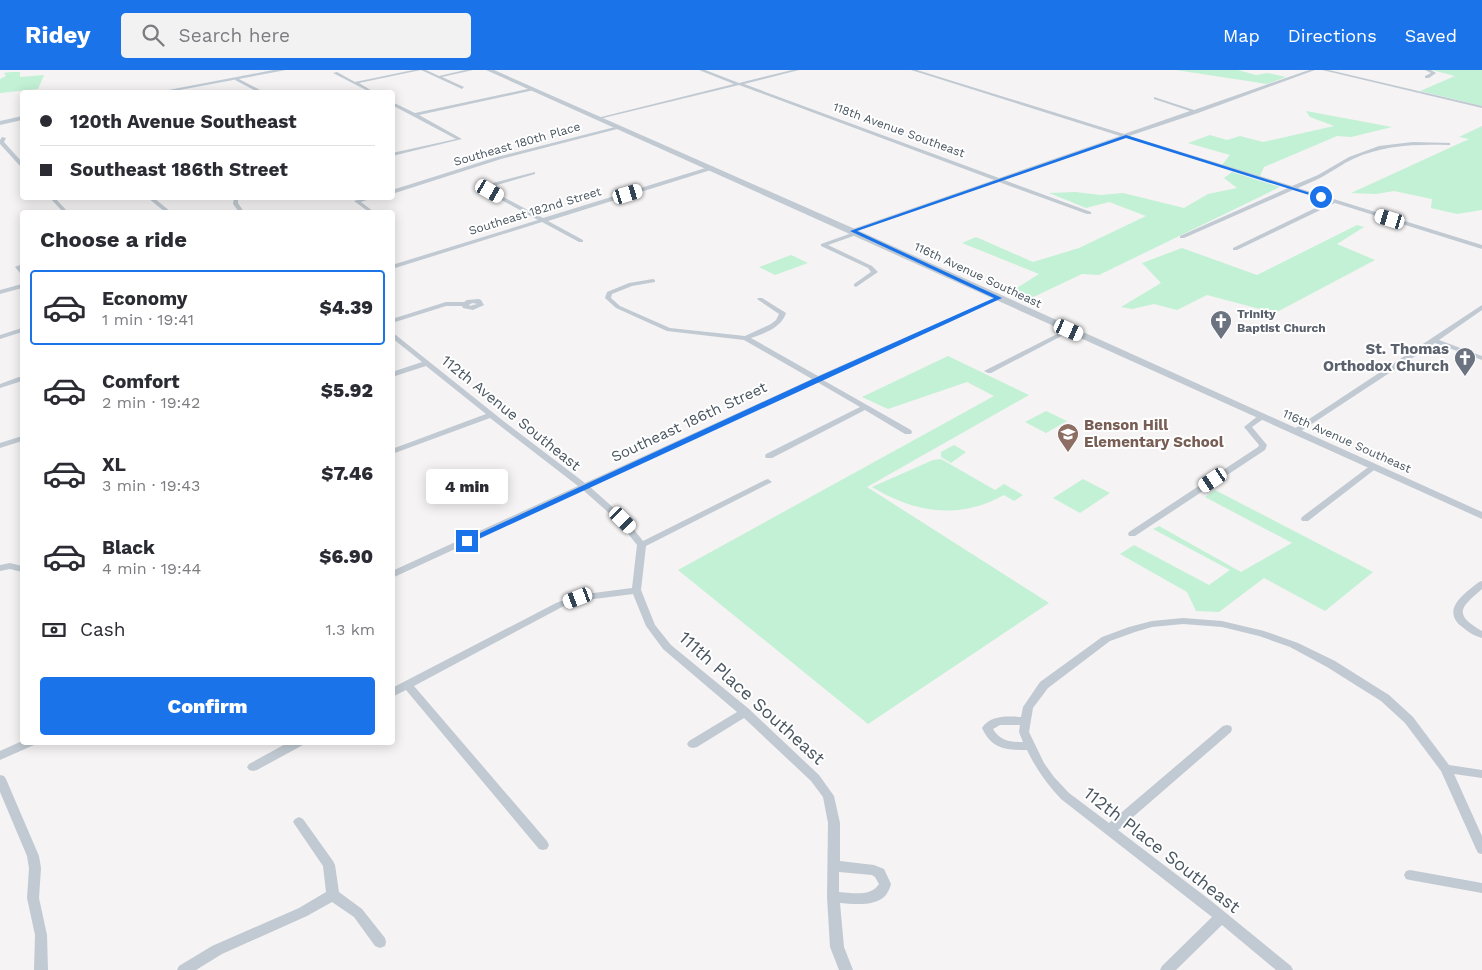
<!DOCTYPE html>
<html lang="en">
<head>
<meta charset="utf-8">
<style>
	body { margin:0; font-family:"Work Sans",sans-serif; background:#f2f2f3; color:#2b2b33; height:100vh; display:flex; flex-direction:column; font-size:19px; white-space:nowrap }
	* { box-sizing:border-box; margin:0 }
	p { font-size:16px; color:#7c7c81 }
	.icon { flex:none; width:28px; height:28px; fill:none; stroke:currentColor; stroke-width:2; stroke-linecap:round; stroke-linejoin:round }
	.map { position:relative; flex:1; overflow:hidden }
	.details { position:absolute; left:20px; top:140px; width:375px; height:535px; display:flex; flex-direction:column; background:#fff; border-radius:5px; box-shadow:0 2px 12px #0003 }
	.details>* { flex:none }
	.top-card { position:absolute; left:20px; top:20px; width:375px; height:110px; border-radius:5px; box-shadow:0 2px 12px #0003; display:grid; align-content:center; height:110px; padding:0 20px; background:#fff }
	.end { position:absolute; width:22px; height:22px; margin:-11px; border:6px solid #1a73e8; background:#fff; box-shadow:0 0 0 2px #fff }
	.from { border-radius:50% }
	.bubble { position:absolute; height:35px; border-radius:5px; background:#fff; box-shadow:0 2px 12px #0003; font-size:16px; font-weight:800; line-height:35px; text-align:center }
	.car { position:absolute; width:15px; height:30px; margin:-15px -8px; border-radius:6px; box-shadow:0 0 4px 1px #0007; background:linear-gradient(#fff 24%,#345 0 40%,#fff 0 76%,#345 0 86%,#fff 0) }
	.top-card b { display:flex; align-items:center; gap:18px; height:48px; font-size:19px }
	.top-card b+b { border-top:1px solid #e1e1e2 }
	.top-card i { width:12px; height:12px; background:#2b2b33 }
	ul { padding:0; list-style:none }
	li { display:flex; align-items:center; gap:15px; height:75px; margin:0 10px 8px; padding:0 10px; border:2px solid transparent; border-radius:5px }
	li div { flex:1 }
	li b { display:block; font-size:19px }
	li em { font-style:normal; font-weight:800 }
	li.on { border-color:#1a73e8 }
	li>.icon { width:45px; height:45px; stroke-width:1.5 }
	h2 { padding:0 20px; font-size:22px; line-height:60px }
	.pay { display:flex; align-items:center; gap:12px; height:55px; padding:0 20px; font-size:19px }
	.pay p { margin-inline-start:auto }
	.cta { display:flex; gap:10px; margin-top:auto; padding:10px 20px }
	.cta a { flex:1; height:58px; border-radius:5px; background:#1a73e8; color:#fff; font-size:20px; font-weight:800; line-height:58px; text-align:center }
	header { display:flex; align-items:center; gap:30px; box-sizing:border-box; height:70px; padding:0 25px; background:#1a73e8; color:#fff }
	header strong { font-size:24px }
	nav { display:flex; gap:28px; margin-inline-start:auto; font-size:18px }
	.search { width:350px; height:45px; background:#f2f2f3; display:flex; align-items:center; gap:12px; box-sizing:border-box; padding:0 18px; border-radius:5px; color:#7c7c81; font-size:19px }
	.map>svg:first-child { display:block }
	.green { fill:#c3f1d5 }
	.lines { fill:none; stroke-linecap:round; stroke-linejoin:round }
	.minor { fill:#c1cad2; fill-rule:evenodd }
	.tertiary { fill:#c1cad2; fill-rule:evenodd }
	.secondary { fill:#c1cbd6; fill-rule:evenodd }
	.route { fill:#1a73e8 }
	.labels { text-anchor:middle; stroke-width:4; stroke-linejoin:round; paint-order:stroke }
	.far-street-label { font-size:12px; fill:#4a5661; stroke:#fff }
	.far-worship-label { font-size:12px; font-weight:bold; fill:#5b616d; stroke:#fff; text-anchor:start }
	.worship-label { font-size:15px; font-weight:bold; fill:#5b616d; stroke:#fff; text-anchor:end }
	.street-label { font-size:15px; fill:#4a5661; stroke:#fff }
	.education-label { font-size:15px; font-weight:bold; fill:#785e54; stroke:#fff; text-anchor:start }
	.near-street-label { font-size:18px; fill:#4a5661; stroke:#fff }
</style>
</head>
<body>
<header>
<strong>Ridey</strong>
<div class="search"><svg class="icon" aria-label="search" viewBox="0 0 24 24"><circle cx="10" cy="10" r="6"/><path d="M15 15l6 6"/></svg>Search here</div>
<nav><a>Map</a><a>Directions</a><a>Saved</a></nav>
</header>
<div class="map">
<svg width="1482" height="900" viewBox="0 0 1482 900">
	<rect width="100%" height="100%" fill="#f5f3f3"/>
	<path class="green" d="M1176 0H1238L1256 5 1268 3 1286 7 1267 14Z
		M1432 0H1482V36L1420 21 1455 6Z
		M11 2H20V7L44 5 38 19 0 23V9L6 6 4 3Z
		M1306 41 1392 57 1351 67 1337 66 1264 97 1260 106 1222 95 1230 85 1188 73 1210 65 1227 70 1240 66 1263 72 1334 56 1310 47Z
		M1482 56V140L1457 144 1431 138 1432 129 1394 121 1376 124 1351 123 1469 69 1459 67Z
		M1232 102 1280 117 1099 205 1082 204 1029 229 1015 219 1039 204 962 173 976 167 1033 192 1079 178 1146 146 1109 132 1086 138 1049 123 1075 122 1101 125 1123 123 1184 138 1208 124 1237 118 1224 108Z
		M1357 155 1364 157 1337 174 1375 190 1275 243 1207 225 1177 240 1154 234 1132 239 1121 237 1161 213 1142 193 1182 178 1257 205Z
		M791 185 808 193 775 205 759 197Z
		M948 286 1029 325 867 417 1049 533 868 654 678 500 994 326 967 312 888 339 862 327Z
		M1046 341 1067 351 1046 363 1025 352Z
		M954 375 966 382 951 393 941 387V382Z
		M941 389 995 420 1004 414 1023 425 1014 431 1004 425C959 450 915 443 872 417L933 390Z
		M1083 409 1110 423 1080 443 1053 428Z
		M1215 420 1373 502 1325 541 1264 508 1219 542 1196 541 1187 522 1120 484 1134 475 1209 515 1230 500 1153 459 1159 456 1241 502 1292 473 1205 427Z"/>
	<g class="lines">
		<path class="minor" d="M413 0H426L439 6 465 0H473L442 7 464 17 462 19 421 0 359 13 374 22H370L333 3 337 2 355 12Z
			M699 0H705L739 13 792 0H799L744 14 999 108 1120 66 911 0H917L1124 64 1190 41 1154 29V27L1194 40 1309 0H1315L1198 43 1129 66 1292 116 1318 105 1349 87 1379 76 1413 72 1450 73V75H1448C1415 74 1383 75 1353 89 1342 94 1333 101 1322 107 1315 111 1306 114 1298 118L1482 175V179L1335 133 1237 180H1233V178L1330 131 1293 120 1184 168H1180V166L1288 118 1125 67 1004 110 1091 142V144H1087L999 112 857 161 859 162V164L828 175 872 196 878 202 856 217 854 216V214L871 202 868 198 821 176V174L852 163 850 162V160L994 110 739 15 599 49 597 48 734 14Z
			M1322 0H1329L1482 36V38Z
			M1425 0H1431L1436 3 1429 8H1425V6L1431 3Z
			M237 8 262 21V22H258L235 10Z
			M532 18 534 20 419 45 462 69 392 86V83L456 69 392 35V32L415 43Z
			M619 56 621 57V58L501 89 392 124V120L497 87Z
			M2 67 6 68 4 72 22 92V96H20L0 74V70Z
			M712 96 714 97V99L548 151 583 170V172H579L542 152 392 199V195L538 150 487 122 486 121 493 113 535 102V104L497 115 492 121 543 148Z
			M50 128H55L68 142H63Z
			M148 128H154L171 142H165Z
			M234 128H238V133L244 142H239L233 134Z
			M365 128H373L361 132 374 142H369L354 131Z
			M22 194V204L20 203 15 197Z
			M653 209 655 210V212L632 216 612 224 611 228 620 236 670 258 745 266 771 254 776 250 779 244 757 229 758 228H762L786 243C781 258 765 263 751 268L818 306 997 227 999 226 1002 228 823 310 911 360 912 362 911 364H905L865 340 772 388H766L765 386 766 384 860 337 817 312 590 417 624 447 643 471 765 410 768 409 772 412 646 476 641 520 655 555 671 575 749 639 819 705 834 726 840 753V791L874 795 884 799 891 814C890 818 888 822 886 825 876 837 853 834 840 833L844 877 853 900H839L830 877 827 827 828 753 823 727 811 711 744 648 697 677 693 678 689 677 687 674 689 671 737 642 663 579 646 556 633 524 579 531 562 537 414 616 547 771 549 775 547 779 543 780 539 779 406 620 392 627V618L556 533 578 525 632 518 637 475 618 451 583 420 392 508V501L578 416 490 348 392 384V379L486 344 426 296 392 307V302L422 292 392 268V262L506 353 585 413 812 309 744 270 667 261 616 238 605 228 607 222 629 213ZM839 802 872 805 875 807 879 814C871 827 852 823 839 822Z
			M22 214V218L0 224V220Z
			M479 229 481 230 484 235 473 240 463 238 462 236H446L392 253V249L446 232H464L467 230ZM473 233 477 234 469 236 470 234Z
			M1482 235V240L1439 270 1482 286V290L1435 273 1298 363H1295L1291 361Z
			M22 258V262L0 269V265Z
			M1069 258 1072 260 1071 261 991 303H988L984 301Z
			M19 307H22V311L0 318V314Z
			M1259 345H1262L1266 347 1252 357 1267 375 1265 380 1135 466H1129L1128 464 1129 462 1258 377 1259 375 1244 357Z
			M19 367H22V371L0 378V373Z
			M1371 395H1377L1378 397 1308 451H1302L1301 449 1302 447Z
			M10 493 22 496V502L10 499 0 501V495Z
			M1482 511V519C1460 538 1453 544 1482 561V568C1474 566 1467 561 1461 556 1441 539 1465 523 1479 512Z
			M1183 548 1222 551 1264 561 1298 573 1335 591 1389 625 1413 647 1449 695 1482 700V708L1454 704 1482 766V784L1478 783 1476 779 1441 701 1405 653 1381 631 1327 597 1290 577 1259 566 1222 557 1183 554 1152 557 1135 562 1110 571 1048 618 1033 638 1029 662 1044 693 1054 707 1069 723 1109 753 1223 656 1227 655 1231 656 1232 659 1231 662 1118 760 1210 830 1291 896 1293 900H1276L1222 855 1176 900H1160L1162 896 1212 847 1061 729C1047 714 1036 699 1027 680 1005 680 992 679 982 658 990 645 1007 646 1021 647L1023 637 1040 612 1102 567 1129 557 1152 551ZM1000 655H1020L1019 662 1023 672C1010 672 1000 671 993 659Z
			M22 671V672H35L34 675 0 690V681Z
			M289 672H304L303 675 257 700 253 701 249 700 247 697 249 694Z
			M0 705 4 706 6 709 39 786 41 798 39 828 47 865 48 900H34L35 865 27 828 29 798 27 786 0 722Z
			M299 747 303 749 333 791 335 795 339 822 362 839 385 868 386 872 385 876 380 878 375 876 354 847 332 832 307 846 222 884 196 900H177L179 896 212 876 299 838 326 822 323 796 293 752 295 749Z
			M1410 800 1482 813V823L1410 810 1406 809 1404 805 1406 801Z"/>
		<path class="tertiary" d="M486 0H494L855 159 1482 442V449Z"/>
		<path class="secondary" d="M273 0H286L169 22H158Z
			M22 46V50L0 55V51Z"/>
	</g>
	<path class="route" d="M1126 65 1323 127 1319 128 1126 68 857 161 1002 228 470 473 463 471 815 308 994 228 850 161Z"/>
	<defs>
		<g id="church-pin" transform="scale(1.125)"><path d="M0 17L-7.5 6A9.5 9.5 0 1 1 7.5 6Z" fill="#6b7280" stroke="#fff"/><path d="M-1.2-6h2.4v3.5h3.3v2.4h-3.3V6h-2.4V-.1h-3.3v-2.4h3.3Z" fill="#fff"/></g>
		<g id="school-pin" transform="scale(1.125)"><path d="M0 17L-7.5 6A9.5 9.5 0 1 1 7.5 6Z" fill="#8d6e63" stroke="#fff"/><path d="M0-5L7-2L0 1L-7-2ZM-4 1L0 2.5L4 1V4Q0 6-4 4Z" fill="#fff"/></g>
	</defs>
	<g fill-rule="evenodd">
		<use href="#church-pin" x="1221" y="251"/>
		<use href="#church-pin" x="1465" y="288"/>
		<use href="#school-pin" x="1068" y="364"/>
	</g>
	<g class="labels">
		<g class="far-street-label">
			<text transform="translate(899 60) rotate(20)" y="4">118th Avenue Southeast</text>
			<text transform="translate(517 74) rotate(-16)" y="4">Southeast 180th Place</text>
			<text transform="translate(535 141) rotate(-17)" y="4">Southeast 182nd Street</text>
			<text transform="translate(978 205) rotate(25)" y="4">116th Avenue Southeast</text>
			<text transform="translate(1347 371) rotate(24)" y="4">116th Avenue Southeast</text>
		</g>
		<g class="far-worship-label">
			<text x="1237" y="248">Trinity<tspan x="1237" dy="14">Baptist Church</tspan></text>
		</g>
		<g class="worship-label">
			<text x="1449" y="284">St. Thomas<tspan x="1449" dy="17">Orthodox Church</tspan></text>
		</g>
		<g class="street-label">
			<text transform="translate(511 343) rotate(39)" y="5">112th Avenue Southeast</text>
			<text transform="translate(689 352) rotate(-25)" y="5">Southeast 186th Street</text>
		</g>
		<g class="education-label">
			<text x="1084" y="360">Benson Hill<tspan x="1084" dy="17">Elementary School</tspan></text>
		</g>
		<g class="near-street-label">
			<text transform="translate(752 628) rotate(42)" y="6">111th Place Southeast</text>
			<text transform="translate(1162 780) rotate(38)" y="6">112th Place Southeast</text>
		</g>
	</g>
</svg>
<i class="end from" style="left:1321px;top:127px"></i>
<i class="end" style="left:467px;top:471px"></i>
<div class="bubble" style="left:426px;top:399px;width:82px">4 min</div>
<i class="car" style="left:490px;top:121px;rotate:120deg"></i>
<i class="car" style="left:628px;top:124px;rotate:73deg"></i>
<i class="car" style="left:1390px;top:149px;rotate:287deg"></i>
<i class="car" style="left:1069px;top:260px;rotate:114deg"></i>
<i class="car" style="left:1213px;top:410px;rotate:236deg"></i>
<i class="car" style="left:623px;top:450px;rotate:135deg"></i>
<i class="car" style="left:578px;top:528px;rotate:249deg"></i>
<div class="top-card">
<b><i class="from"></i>120th Avenue Southeast</b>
<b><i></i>Southeast 186th Street</b>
</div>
<section class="details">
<h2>Choose a ride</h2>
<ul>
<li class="on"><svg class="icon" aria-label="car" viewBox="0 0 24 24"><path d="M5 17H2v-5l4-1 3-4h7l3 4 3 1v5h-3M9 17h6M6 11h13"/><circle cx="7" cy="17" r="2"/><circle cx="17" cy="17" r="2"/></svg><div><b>Economy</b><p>1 min · 19:41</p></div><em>$4.39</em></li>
<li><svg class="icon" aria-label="car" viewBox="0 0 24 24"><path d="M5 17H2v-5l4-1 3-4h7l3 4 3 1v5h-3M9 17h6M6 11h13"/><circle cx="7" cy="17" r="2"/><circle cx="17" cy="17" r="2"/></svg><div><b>Comfort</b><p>2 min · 19:42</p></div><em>$5.92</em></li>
<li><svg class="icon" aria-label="car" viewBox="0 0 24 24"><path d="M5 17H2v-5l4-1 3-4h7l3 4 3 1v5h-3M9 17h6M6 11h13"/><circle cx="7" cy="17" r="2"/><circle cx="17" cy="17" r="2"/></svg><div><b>XL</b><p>3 min · 19:43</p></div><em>$7.46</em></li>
<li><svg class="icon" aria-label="car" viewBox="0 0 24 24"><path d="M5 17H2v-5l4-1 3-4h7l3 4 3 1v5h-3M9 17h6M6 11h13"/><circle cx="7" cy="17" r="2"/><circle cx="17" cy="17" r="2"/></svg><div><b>Black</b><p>4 min · 19:44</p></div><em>$6.90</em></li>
</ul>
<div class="pay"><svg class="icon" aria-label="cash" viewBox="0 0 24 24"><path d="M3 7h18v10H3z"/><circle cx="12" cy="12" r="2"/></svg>Cash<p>1.3 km</p></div>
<div class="cta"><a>Confirm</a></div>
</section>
</div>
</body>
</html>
